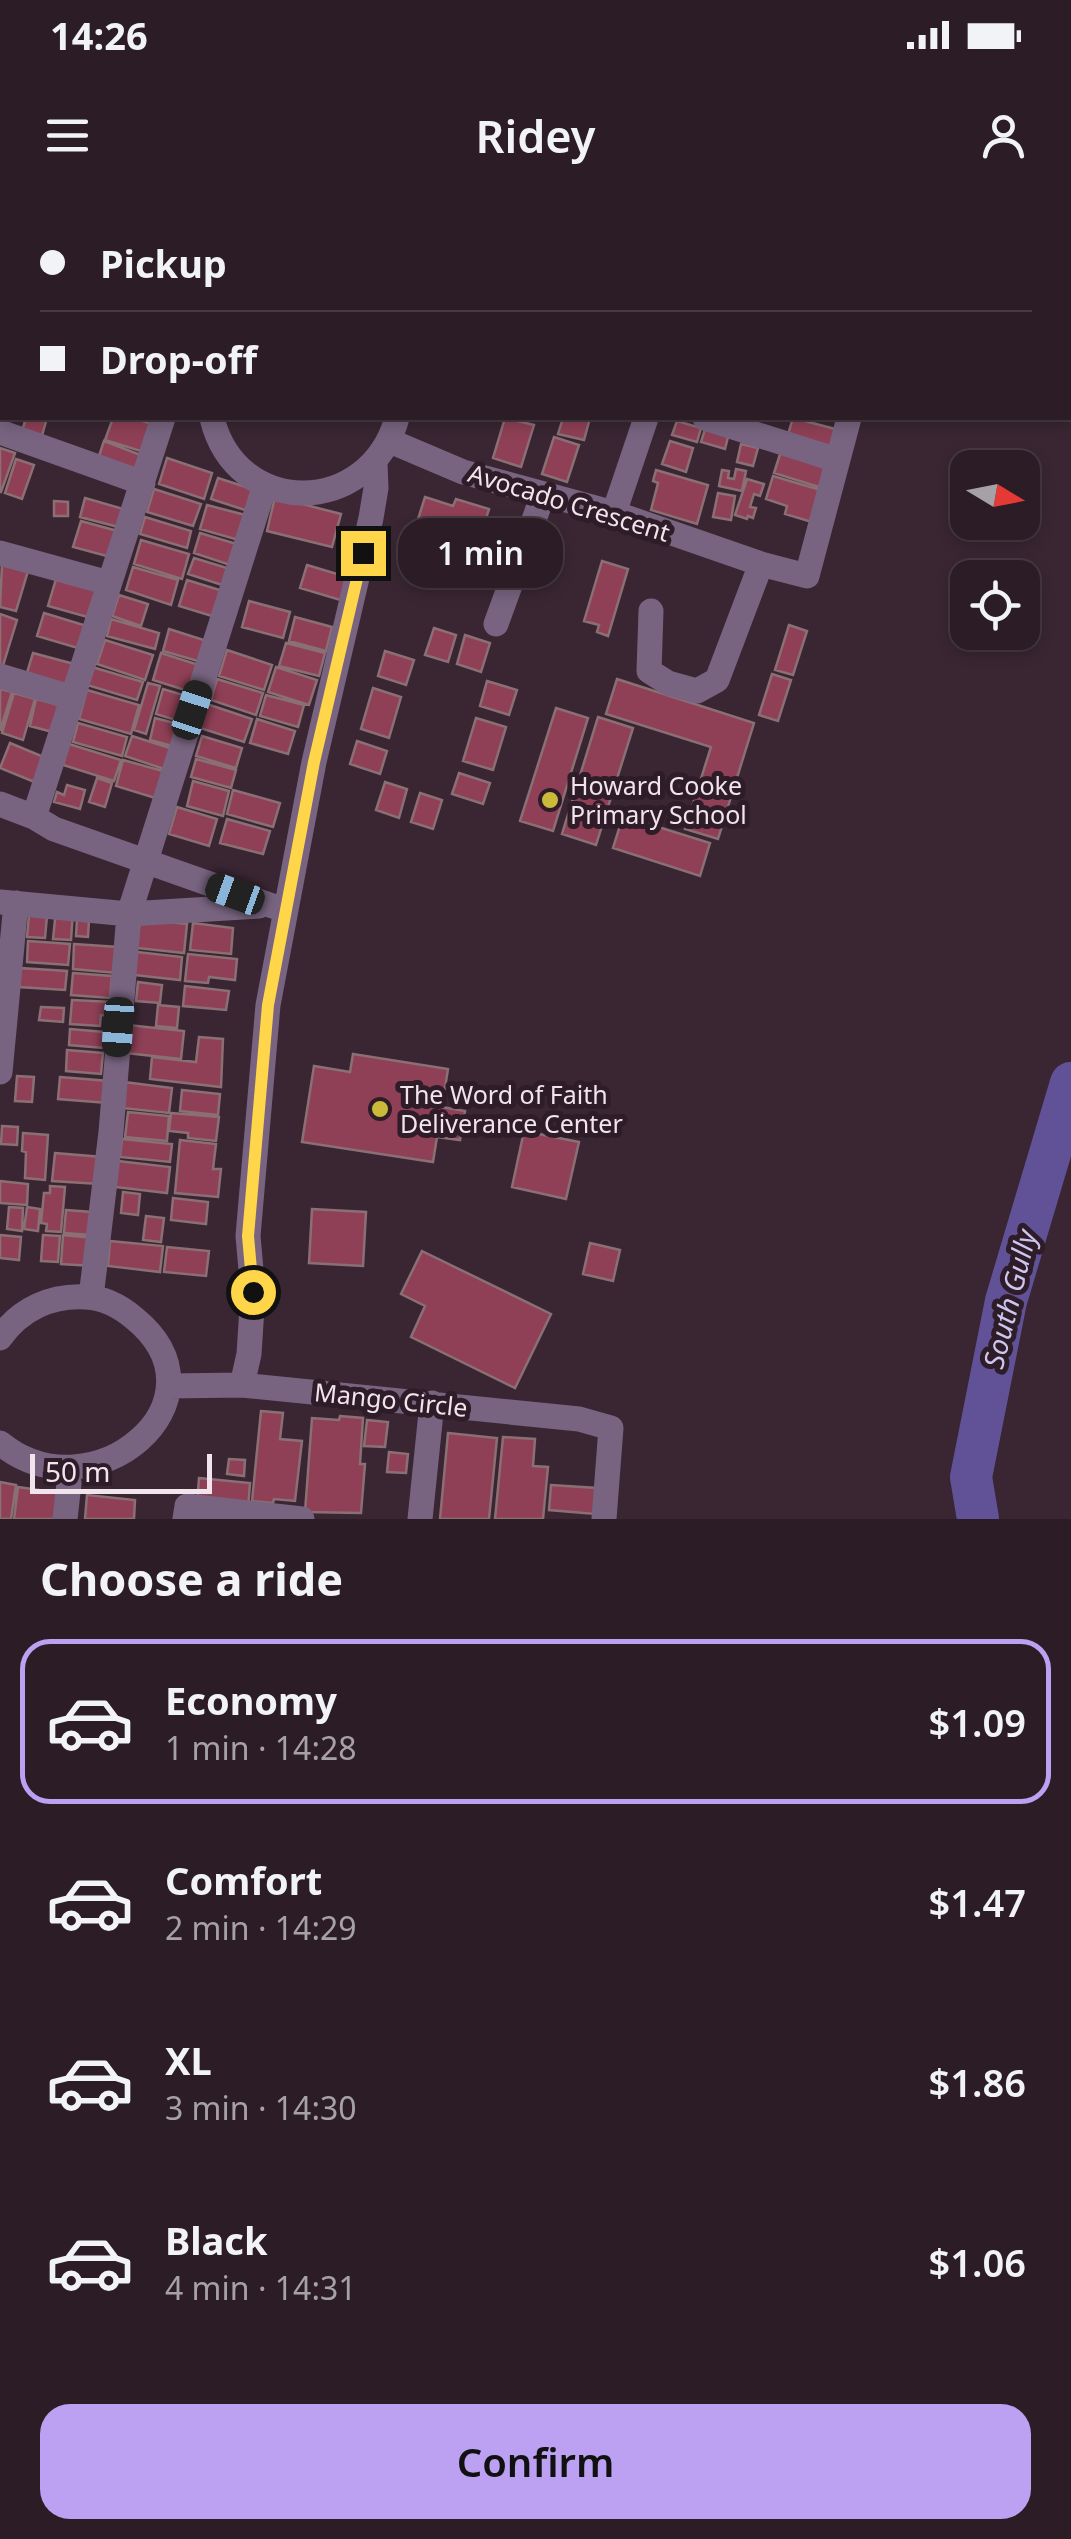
<!DOCTYPE html>
<html lang="en">
<head>
<meta charset="utf-8">
<style>
	body { margin:0; font-family:"Noto Sans",sans-serif; background:#33252e; color:#f1f3f6; height:100vh; display:flex; flex-direction:column; font-size:38px; white-space:nowrap }
	* { box-sizing:border-box; margin:0 }
	p { font-size:32px; color:#a6a1a7 }
	.icon { flex:none; width:55px; height:55px; fill:none; stroke:currentColor; stroke-width:2; stroke-linecap:round; stroke-linejoin:round }
	.map { position:relative; height:1319px; overflow:hidden }
	.panel { display:flex; flex-direction:column; background:#2b1c26; flex:1 }
	.panel>* { flex:none }
	.guide { position:absolute; left:0px; top:0px; width:1072px; height:220px; box-shadow:0 5px 15px #0003,0 0 0 2px #473a43; display:grid; align-content:center; height:220px; padding:0 40px; background:#2b1c26 }
	.needle { width:65px; rotate:100deg }
	.fabs { position:absolute; left:950px; top:250px; display:grid; gap:20px }
	.fabs a { display:grid; place-items:center; width:90px; height:90px; border-radius:20px; background:#2b1c26; box-shadow:0 5px 15px #0003,0 0 0 2px #473a43; font-size:50px }
	.scale { position:absolute; left:30px; bottom:25px; width:182px; box-sizing:border-box; padding-left:10px; border:5px solid #f1e4ec; border-top:0; font-size:28px; line-height:35px; white-space:nowrap; color:#f1e4ec; -webkit-text-stroke:8px #2e1c28; paint-order:stroke }
	.end { position:absolute; width:45px; height:45px; margin:-22px; border:12px solid #ffd54a; background:#111; box-shadow:0 0 0 5px #111 }
	.from { border-radius:50% }
	.bubble { position:absolute; height:70px; border-radius:30px; background:#2b1c26; box-shadow:0 5px 15px #0003,0 0 0 2px #473a43; font-size:32px; font-weight:600; line-height:70px; text-align:center }
	.car { position:absolute; width:30px; height:60px; margin:-30px -15px; border-radius:12px; box-shadow:0 0 8px 2px #0007; background:linear-gradient(#222 24%,#8ab4d8 0 40%,#222 0 76%,#8ab4d8 0 86%,#222 0) }
	.guide b { display:flex; align-items:center; gap:35px; height:95px; font-size:38px }
	.guide b+b { border-top:2px solid #473a43 }
	.guide i { width:25px; height:25px; background:#f1f3f6 }
	ul { padding:0; list-style:none }
	li { display:flex; align-items:center; gap:30px; height:165px; margin:0 20px 15px; padding:0 20px; border:5px solid transparent; border-radius:30px }
	li div { flex:1 }
	li b { display:block; font-size:38px }
	li em { font-style:normal; font-weight:600 }
	li.on { border-color:#bca0f2 }
	li>.icon { width:90px; height:90px; stroke-width:1.5 }
	h2 { padding:0 40px; font-size:45px; line-height:120px }
	.primary-button { display:flex; gap:20px; margin-top:auto; padding:20px 40px }
	.primary-button a { flex:1; height:115px; border-radius:30px; background:#bca0f2; color:#111; font-size:40px; font-weight:600; line-height:115px; text-align:center }
	.status { display:flex; justify-content:space-between; align-items:center; height:70px; padding:0 50px; background:#2b1c26; direction:ltr }
	.status svg { height:28px; fill:currentColor }
	header { display:flex; justify-content:space-between; align-items:center; height:130px; padding:0 40px; background:#2b1c26; font-size:45px; font-weight:600 }
	.map>svg:first-child { display:block }
	.lines { fill:none; stroke-linecap:round; stroke-linejoin:round }
	.river { stroke:#615298; stroke-width:42 }
	.building { fill:#8f4056; stroke:#8a6f75; stroke-width:2.5 }
	.minor { stroke:#786480; stroke-width:25 }
	.route { stroke:#ffd54a; stroke-width:12 }
	.poi-dot { fill:#cbba39; stroke:#2e1c28; stroke-width:4 }
	.labels { text-anchor:middle; stroke-width:10; stroke-linejoin:round; paint-order:stroke }
	.street-label { font-size:25px; fill:#f1e4ec; stroke:#2e1c28 }
	.poi-label { font-size:25px; fill:#f1e4ec; stroke:#2e1c28; text-anchor:start }
	.water-label { font-size:28px; font-style:italic; fill:#cdc7ef; stroke:#2e1c28 }
</style>
</head>
<body>
<div class="status"><b>14:26</b><svg viewBox="0 0 49 12"><path d="M0 12V9h3v3zM5 12V6h3v6zM10 12V3h3v9zM15 12V0h3v12zM26 1h20v11H26zM47 4h2v5h-2z"/></svg></div>
<header><svg class="icon" aria-label="menu" viewBox="0 0 24 24"><path d="M4 6h16M4 12h16M4 18h16"/></svg>Ridey<svg class="icon" aria-label="person" viewBox="0 0 24 24"><circle cx="12" cy="8" r="4"/><path d="M4 21q1-7 8-7t8 7"/></svg></header>
<div class="map">
<svg width="1071" height="1319" viewBox="0 0 1071 1319">
	<rect width="100%" height="100%" fill="#392632"/>
	<g class="lines">
		<path class="river" d="M978 1319 971 1277 1006 1101 1071 883"/>
	</g>
	<path class="building" d="M26 218H47L41 239 21 234Z
		M113 218H132L156 225 147 253 105 240Z
		M505 218 534 225 521 267 493 258Z
		M563 218H590L584 240 558 234Z
		M793 218 839 230 832 253 786 241Z
		M677 221 701 228 697 242 672 235Z
		M706 226 729 233 725 249 701 242Z
		M554 237 579 245 567 282 542 274Z
		M104 241 146 257 140 274 98 259Z
		M670 241 693 248 686 272 662 264Z
		M741 244 758 248 753 266 737 262Z
		M0 248 15 253 1 292H0Z
		M781 251 830 266 822 288 774 273Z
		M167 258 212 273 204 299 159 284Z
		M16 259 34 265 22 299 5 293Z
		M736 269 746 271 742 291 719 286 722 270 729 271 728 278 734 279Z
		M656 270 708 285 697 324 651 310 658 283 653 281Z
		M773 276 824 291 815 323 785 314 787 306 766 299Z
		M218 278 255 290 248 311 211 299Z
		M747 279 764 284 760 296 754 294 750 307 756 308 753 318 748 316 747 319 735 315Z
		M154 289 201 304 193 326 147 312Z
		M718 293 735 296 731 320 713 317Z
		M275 297 341 314 332 347 267 331Z
		M425 297 453 306 456 299 489 309 467 379 453 375 451 383 423 375 426 365 414 361 422 334 414 332Z
		M85 298 127 310 122 328 80 317Z
		M54 301 68 302V316H54Z
		M207 305 249 316 242 341 200 329Z
		M145 317 191 331 187 348 140 334Z
		M81 321 121 332 114 358 73 347Z
		M200 333 240 345 233 366 194 353Z
		M141 340 189 354 182 379 134 364Z
		M194 358 227 368 222 385 188 374Z
		M602 361 628 369 608 436 597 432 599 425 584 421Z
		M2 364 28 371 16 411 0 407Z
		M307 365 354 379 347 402 300 388Z
		M133 367 178 380 171 405 126 390Z
		M56 379 99 391 91 418 48 406Z
		M187 380 223 391 215 417 179 406Z
		M119 395 148 404 141 426 112 416Z
		M249 401 290 412 283 438 242 427Z
		M44 413 87 426 81 449 37 436Z
		M0 414 17 420 1 472H0Z
		M295 417 332 427 326 451 289 441Z
		M111 419 159 433 155 449 107 436Z
		M789 425 807 431 793 475 775 470Z
		M434 428 456 435 448 462 425 455Z
		M169 429 207 441 201 462 163 451Z
		M465 435 490 443 481 472 457 464Z
		M105 440 153 455 145 480 97 464Z
		M286 443 325 453 319 476 279 466Z
		M227 450 272 465 264 490 219 476Z
		M385 451 414 460 406 485 378 476Z
		M33 453 74 464 68 488 26 476Z
		M161 453 202 466 194 493 153 480Z
		M92 467 143 482 137 500 87 485Z
		M276 467 317 480 309 505 268 492Z
		M772 474 791 480 778 521 759 515Z
		M217 479 263 493 256 515 211 500Z
		M617 479 754 523 718 639 685 629 711 547 606 514Z
		M487 481 517 490 509 515 480 506Z
		M148 483 160 486 146 534 134 530Z
		M373 488 401 497 389 538 361 529Z
		M0 489 12 492 0 531Z
		M163 489 193 498 185 523 156 514Z
		M87 490 139 505 131 534 79 519Z
		M14 493 35 499 23 540 2 533Z
		M266 495 304 505 298 527 260 516Z
		M36 499 63 506 56 533 30 526Z
		M207 504 252 519 244 542 200 528Z
		M556 508 588 518 553 631 520 621Z
		M598 517 633 528 596 645 562 634Z
		M155 518 182 525 176 547 150 540Z
		M476 518 506 527 493 570 463 561Z
		M257 519 295 531 288 554 250 543Z
		M78 523 127 537 122 556 73 542Z
		M132 536 170 548 164 569 125 556Z
		M202 536 242 548 236 568 196 556Z
		M357 541 387 551 380 574 350 564Z
		M10 543 46 558 37 583 0 568Z
		M69 544 121 560 114 581 63 565Z
		M196 559 236 570 231 588 191 577Z
		M123 560 163 571 155 598 116 586Z
		M459 573 490 583 483 604 452 594Z
		M97 578 112 583 105 607 89 602Z
		M193 581 229 591 223 616 187 606Z
		M385 582 407 589 399 618 376 610Z
		M67 585 85 590 80 609 54 602 57 592 64 595Z
		M233 590 280 603 273 627 227 614Z
		M420 593 442 600 433 629 411 622Z
		M177 607 217 619 209 646 169 634Z
		M623 616 710 643 700 676 613 648Z
		M227 619 270 631 263 654 220 643Z
		M56 710 73 711 71 740 53 739Z
		M29 715 47 716 45 738 27 737Z
		M77 719 89 720 88 737 76 736Z
		M140 719 187 724 184 753 137 748Z
		M193 723 233 728 231 754 190 750Z
		M28 741 70 744 68 765 27 762Z
		M74 744 118 747 116 773 73 769Z
		M137 752 182 757 180 780 134 775Z
		M188 754 237 759 235 780 209 777 208 783 185 781Z
		M20 768 67 771 65 790 19 787Z
		M73 773 112 776 110 798 71 795Z
		M138 782 162 785 160 803 136 801Z
		M185 786 229 791 226 810 183 806Z
		M72 800 112 802 111 816 101 815 100 826 70 824Z
		M158 805 179 807 177 828 156 826Z
		M41 807 64 808 63 822 39 820Z
		M128 825 184 831 181 859 125 853Z
		M70 829 104 832 103 848 69 845Z
		M199 837 223 839 221 887 150 879 152 857 196 862Z
		M67 850 103 853 101 874 66 871Z
		M353 854 448 869 442 907 465 911 460 940 437 937 433 962 302 942 314 866 350 872Z
		M17 876 34 877 32 902 15 901Z
		M60 877 109 881 107 903 58 899Z
		M124 882 172 888 169 913 122 908Z
		M182 890 220 894 218 915 180 911Z
		M128 912 169 916 167 941 125 937Z
		M171 913 219 917 216 941 188 938V933L169 931Z
		M2 926 18 927 17 945 1 944Z
		M524 931 579 942 566 999 512 987Z
		M23 933 48 935 45 980 25 978 26 952 22 951Z
		M122 939 172 944 170 962 120 957Z
		M180 940 216 944 213 969H221L218 997 175 993Z
		M55 953 102 957 99 984 52 981Z
		M118 961 170 967 167 993 115 987Z
		M0 981 28 984 27 1005 0 1003Z
		M50 986 65 987 61 1032 46 1031 47 1024 41 1023 44 993H50Z
		M123 992 140 994 138 1015 121 1013Z
		M173 998 208 1002 206 1024 171 1020Z
		M9 1007 23 1008 22 1031 7 1029Z
		M27 1007 40 1009 38 1031 24 1029Z
		M312 1009 366 1012 363 1066 309 1063Z
		M66 1010 92 1012 91 1035 64 1033Z
		M146 1016 164 1018 161 1042 143 1040Z
		M0 1035 21 1037 19 1060 0 1058Z
		M43 1035 60 1036 58 1062 41 1061Z
		M63 1035 94 1038 92 1066 61 1064Z
		M110 1041 163 1046 160 1072 108 1066Z
		M590 1043 620 1050 613 1081 583 1074Z
		M167 1047 209 1051 206 1076 164 1072Z
		M422 1051 551 1114 515 1188 411 1137 425 1106 401 1094Z
		M261 1211 283 1213 280 1239 302 1241 295 1301 274 1299 273 1303 252 1301Z
		M340 1216 363 1218 360 1264H365L361 1313 305 1312 312 1218 339 1220Z
		M367 1220 388 1222 385 1247 364 1246Z
		M448 1233 497 1238 489 1319H440Z
		M503 1237 535 1239 533 1266 548 1267 543 1319H495Z
		M389 1252 408 1254 406 1273 387 1272Z
		M229 1259 245 1260 244 1276 227 1274Z
		M199 1278 250 1283 248 1309 197 1304Z
		M0 1282 16 1285 11 1319H0Z
		M551 1285 597 1288 595 1314 549 1310Z
		M18 1287 61 1293 57 1319H14Z
		M87 1295 135 1300 134 1319H85Z"/>
	<g class="lines">
		<path class="minor" d="M773 0 781 2
			M50 2 51 0
			M238 2 239 0
			M356 2 357 0
			M480 2 481 0
			M718 2 719 0
			M0 76 2 73
			M0 104H2
			M212 218C236 318 369 318 397 218
			M705 218 837 260
			M0 232 143 283
			M390 241 463 272 614 313 761 364 807 376 849 218
			M614 313 646 218
			M0 353 109 383
			M651 411 649 471 668 483 697 491 717 480 761 364
			M496 424 543 295
			M0 476 70 497
			M0 604 34 617 54 629 284 710
			M34 617 163 218
			M0 702 129 714 259 706
			M0 872 16 703
			M91 1097 111 932 129 714 265 285
			M0 1138C20 1109 51 1095 86 1097 104 1098 121 1107 134 1118 235 1200 92 1319 0 1243
			M242 1185 249 1154 253 1092 248 1036 268 805 314 562 371 318 376 288 375 263
			M169 1186 242 1185 579 1219 611 1228 604 1319
			M65 1319 69 1283
			M185 1319 187 1306 302 1319
			M420 1319 432 1203"/>
	</g>
	<g class="lines">
		<path class="route" d="M253 1092 248 1036 268 805 314 562 363 353"/>
	</g>
	<g class="poi-dot">
		<circle cx="550" cy="600" r="10"/>
		<circle cx="380" cy="909" r="10"/>
	</g>
	<g class="labels">
		<g class="street-label">
			<text transform="translate(569 303) rotate(17)" y="9">Avocado Crescent</text>
			<text transform="translate(391 1200) rotate(6)" y="9">Mango Circle</text>
		</g>
		<g class="poi-label">
			<text x="570" y="595">Howard Cooke<tspan x="570" dy="29">Primary School</tspan></text>
			<text x="400" y="904">The Word of Faith<tspan x="400" dy="29">Deliverance Center</tspan></text>
		</g>
		<g class="water-label">
			<text transform="translate(1010 1099) rotate(-76)" y="10">South Gully</text>
		</g>
	</g>
</svg>
<div class="fabs">
<a><svg class="needle" viewBox="-14 -14 28 28"><path d="M0-13l5 13h-10z" fill="#e53935"/><path d="M0 13l5-13h-10z" fill="#a6a1a7"/></svg></a>
<a><svg class="icon" aria-label="locate" viewBox="0 0 24 24"><circle cx="12" cy="12" r="6"/><path d="M12 2v4M12 18v4M2 12h4M18 12h4"/></svg></a>
</div>
<div class="scale">50 m</div>
<i class="end from" style="left:253px;top:1092px"></i>
<i class="end" style="left:363px;top:353px"></i>
<div class="bubble" style="left:398px;top:318px;width:165px">1 min</div>
<i class="car" style="left:192px;top:510px;rotate:18deg"></i>
<i class="car" style="left:235px;top:694px;rotate:290deg"></i>
<i class="car" style="left:118px;top:827px;rotate:184deg"></i>
<div class="guide">
<b><i class="from"></i>Pickup</b>
<b><i></i>Drop-off</b>
</div>
</div>
<section class="panel">
<h2>Choose a ride</h2>
<ul>
<li class="on"><svg class="icon" aria-label="car" viewBox="0 0 24 24"><path d="M5 17H2v-5l4-1 3-4h7l3 4 3 1v5h-3M9 17h6M6 11h13"/><circle cx="7" cy="17" r="2"/><circle cx="17" cy="17" r="2"/></svg><div><b>Economy</b><p>1 min · 14:28</p></div><em>$1.09</em></li>
<li><svg class="icon" aria-label="car" viewBox="0 0 24 24"><path d="M5 17H2v-5l4-1 3-4h7l3 4 3 1v5h-3M9 17h6M6 11h13"/><circle cx="7" cy="17" r="2"/><circle cx="17" cy="17" r="2"/></svg><div><b>Comfort</b><p>2 min · 14:29</p></div><em>$1.47</em></li>
<li><svg class="icon" aria-label="car" viewBox="0 0 24 24"><path d="M5 17H2v-5l4-1 3-4h7l3 4 3 1v5h-3M9 17h6M6 11h13"/><circle cx="7" cy="17" r="2"/><circle cx="17" cy="17" r="2"/></svg><div><b>XL</b><p>3 min · 14:30</p></div><em>$1.86</em></li>
<li><svg class="icon" aria-label="car" viewBox="0 0 24 24"><path d="M5 17H2v-5l4-1 3-4h7l3 4 3 1v5h-3M9 17h6M6 11h13"/><circle cx="7" cy="17" r="2"/><circle cx="17" cy="17" r="2"/></svg><div><b>Black</b><p>4 min · 14:31</p></div><em>$1.06</em></li>
</ul>
<div class="primary-button"><a>Confirm</a></div>
</section>
</body>
</html>
